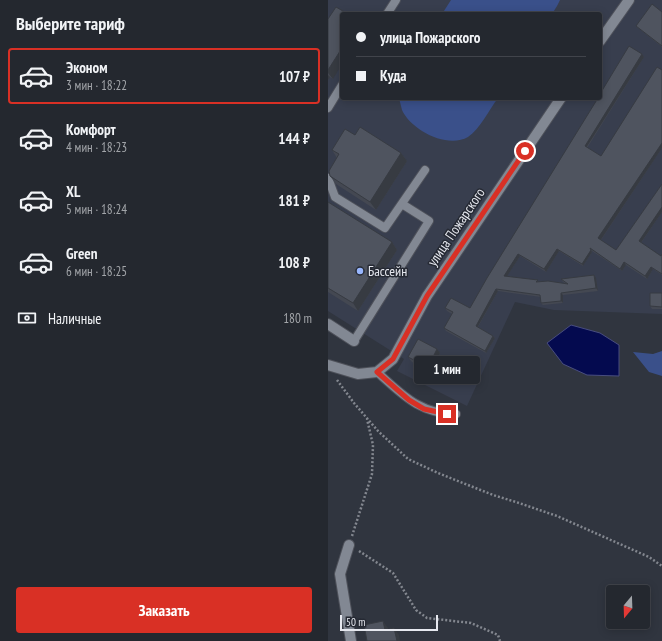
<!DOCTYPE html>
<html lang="ru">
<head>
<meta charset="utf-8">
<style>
	body { margin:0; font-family:"PT Sans Narrow",sans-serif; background:#2c3037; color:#f1f3f6; height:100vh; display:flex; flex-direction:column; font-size:15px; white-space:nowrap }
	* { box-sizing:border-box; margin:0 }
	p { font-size:13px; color:#a3a6aa }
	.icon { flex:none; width:22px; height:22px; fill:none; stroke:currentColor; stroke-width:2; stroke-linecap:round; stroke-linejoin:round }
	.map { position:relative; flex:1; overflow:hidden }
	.details { display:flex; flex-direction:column; background:#24282f; width:328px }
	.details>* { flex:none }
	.top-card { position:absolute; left:12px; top:12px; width:262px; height:88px; border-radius:4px; box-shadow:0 2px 10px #0003,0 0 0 1px #41444b; display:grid; align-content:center; height:88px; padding:0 16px; background:#24282f }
	.needle { width:26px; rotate:199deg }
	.buttons { position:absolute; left:278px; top:585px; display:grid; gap:8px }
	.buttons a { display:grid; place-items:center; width:44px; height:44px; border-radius:4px; background:#24282f; box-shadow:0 2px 10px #0003,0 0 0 1px #41444b; font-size:20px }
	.scale { position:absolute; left:12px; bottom:10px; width:98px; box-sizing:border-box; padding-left:4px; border:2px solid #e6e8ef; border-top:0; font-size:11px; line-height:14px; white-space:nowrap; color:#e6e8ef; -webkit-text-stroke:3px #262a34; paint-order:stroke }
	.end { position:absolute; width:18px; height:18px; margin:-9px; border:5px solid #d93025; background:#fff; box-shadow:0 0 0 2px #fff }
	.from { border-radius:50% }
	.bubble { position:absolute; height:28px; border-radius:4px; background:#24282f; box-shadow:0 2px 10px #0003,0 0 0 1px #41444b; font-size:13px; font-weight:800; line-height:28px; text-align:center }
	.top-card b { display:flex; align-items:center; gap:14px; height:38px; font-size:15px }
	.top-card b+b { border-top:1px solid #41444b }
	.top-card i { width:10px; height:10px; background:#f1f3f6 }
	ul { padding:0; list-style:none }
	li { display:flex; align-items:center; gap:12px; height:56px; margin:0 8px 6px; padding:0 8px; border:2px solid transparent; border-radius:4px }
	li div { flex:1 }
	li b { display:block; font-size:15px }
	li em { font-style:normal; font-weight:800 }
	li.selected { border-color:#d93025 }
	li>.icon { width:36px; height:36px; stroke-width:1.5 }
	h2 { padding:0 16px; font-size:18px; line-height:48px }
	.pay { display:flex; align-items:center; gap:10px; height:44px; padding:0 16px; font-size:15px }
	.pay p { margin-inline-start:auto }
	.action { display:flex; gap:8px; margin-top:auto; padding:8px 16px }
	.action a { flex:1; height:46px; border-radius:4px; background:#d93025; color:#fff; font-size:16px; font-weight:800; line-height:46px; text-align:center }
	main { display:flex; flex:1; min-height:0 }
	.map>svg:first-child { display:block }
	.built { fill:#383e4e; fill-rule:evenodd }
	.green { fill:#3a508a }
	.water { fill:#040a4f; stroke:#484d7f }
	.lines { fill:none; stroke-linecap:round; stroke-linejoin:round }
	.service-casing { stroke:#4e515a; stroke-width:10 }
	.minor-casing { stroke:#4e515a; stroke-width:12 }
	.path { stroke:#83878f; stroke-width:2.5; stroke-dasharray:2 2; stroke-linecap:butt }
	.service { stroke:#828893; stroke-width:8 }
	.minor { stroke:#828893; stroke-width:10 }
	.wall { fill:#444852 }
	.shaded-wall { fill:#373b42 }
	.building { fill:#4f545f; stroke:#373b42 }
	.route { stroke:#d93025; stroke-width:5 }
	.poi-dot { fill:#98b6fd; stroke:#262a34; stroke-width:1.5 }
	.labels { text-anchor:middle; stroke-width:3; stroke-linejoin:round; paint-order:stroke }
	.street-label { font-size:14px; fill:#e6e8ef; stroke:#262a34 }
	.poi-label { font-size:14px; fill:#e6e8ef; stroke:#262a34; text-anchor:start }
</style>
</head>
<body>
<main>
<section class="details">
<h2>Выберите тариф</h2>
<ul>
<li class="selected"><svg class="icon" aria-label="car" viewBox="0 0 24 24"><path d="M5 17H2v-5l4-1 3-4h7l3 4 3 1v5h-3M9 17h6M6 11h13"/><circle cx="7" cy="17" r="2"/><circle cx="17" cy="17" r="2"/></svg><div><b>Эконом</b><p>3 мин · 18:22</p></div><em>107 ₽</em></li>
<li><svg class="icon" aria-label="car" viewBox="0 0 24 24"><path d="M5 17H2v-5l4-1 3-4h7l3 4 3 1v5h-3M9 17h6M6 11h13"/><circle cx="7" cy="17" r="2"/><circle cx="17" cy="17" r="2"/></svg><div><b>Комфорт</b><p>4 мин · 18:23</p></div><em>144 ₽</em></li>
<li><svg class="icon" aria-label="car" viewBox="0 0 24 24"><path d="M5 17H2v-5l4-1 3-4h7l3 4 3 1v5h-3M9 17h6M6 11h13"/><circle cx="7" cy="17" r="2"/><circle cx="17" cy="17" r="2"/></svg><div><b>XL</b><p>5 мин · 18:24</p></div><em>181 ₽</em></li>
<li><svg class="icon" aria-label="car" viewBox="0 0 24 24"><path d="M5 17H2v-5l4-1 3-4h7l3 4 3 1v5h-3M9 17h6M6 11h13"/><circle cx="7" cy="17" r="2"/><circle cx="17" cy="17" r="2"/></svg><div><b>Green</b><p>6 мин · 18:25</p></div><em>108 ₽</em></li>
</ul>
<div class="pay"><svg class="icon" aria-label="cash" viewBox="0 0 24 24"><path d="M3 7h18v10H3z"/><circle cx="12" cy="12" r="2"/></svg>Наличные<p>180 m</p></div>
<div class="action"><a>Заказать</a></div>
</section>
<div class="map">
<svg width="334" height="641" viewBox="0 0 334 641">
	<rect width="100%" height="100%" fill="#30353f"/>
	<path class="built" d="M0 0H334V314L226 310 187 302 139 406 69 371 76 359 0 311ZM14 14H272V98H14Z"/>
	<path class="green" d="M123 0H232L229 6 224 14H114Z
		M71 98H170C161 110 152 129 140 137 119 149 83 130 74 110 73 106 72 102 71 98Z
		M334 351V376L321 372 305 352 325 354Z"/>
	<path class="water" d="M243 325 272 333 291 345V376L259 375 235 364 219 343Z"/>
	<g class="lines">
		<g class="service-casing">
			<path id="service" d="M59 14 68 0
				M0 108 14 85
				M0 178 7 197 57 228 97 170
				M26 341 101 221 74 204
				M49 372C74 394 91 414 128 414"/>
		</g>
		<g class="minor-casing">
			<path id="minor" d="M272 41 301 0
				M0 324 26 341
				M0 365 30 374 49 372 65 359 99 296 233 98
				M21 545 12 574 23 641"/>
		</g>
		<path class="path" d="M9 380 26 403 50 431 80 459 110 473 165 495 188 502 229 516 321 557 334 566
			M24 536 44 474 45 445 39 419
			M31 551 65 573 88 610 99 618 143 623 170 635 172 641"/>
		<use href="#service" class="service"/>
		<use href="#minor" class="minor"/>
	</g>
	<path class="wall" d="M334 12V47L310 28 308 26Z
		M0 19 5 79 2 77 0 80Z
		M314 54 316 57 259 148 273 156 334 70V148L273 240 288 250 334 184V212L313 243 333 256 334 254V275L325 269 319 279 298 265 294 271 264 251V252L255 266 231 251 218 272 192 256 179 276 211 282 237 283 235 282 233 279 268 278 270 291 235 295V303L215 305 213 303V297L170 291 150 327 165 336 167 338 158 353 118 331 116 328 124 314 119 311 117 308H142Z
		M27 135 73 153 79 161 48 210 8 184 2 176 9 158 4 150Z
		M0 202 64 242 69 250 30 311 0 292Z
		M334 293V309H324L322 306Z
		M109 349 112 353 103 372 84 362 80 357Z"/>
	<path class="shaded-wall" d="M14 48V64L5 79 0 73V70Z
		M314 54 316 57 258 148 257 146Z
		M0 75 2 77 0 80Z
		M334 143V148L272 241 270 238Z
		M73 153 79 161 48 210 42 202Z
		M334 207V212L312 244 311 241Z
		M64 242 69 250 30 311 25 303Z
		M262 248 264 252 255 266 254 264Z
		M229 249 231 251 218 272 216 269Z
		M190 254 192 256 178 278 176 276Z
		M296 262 298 265 294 271 292 269Z
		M323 267 325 269 319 279 317 276Z
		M266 275 268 278 270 291 268 288Z
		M168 289 170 291 149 328 148 326Z
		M233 293 235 295V303L233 301Z
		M165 336 167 338 158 353 157 351Z
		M109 349 112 353 103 372 100 367Z
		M55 621 60 628 61 636 57 630Z
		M66 628 71 635 72 641H69Z"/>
	<path class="building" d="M324 4 334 12V46L308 26Z
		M8 7 20 14H14V48L0 70V19Z
		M301 46 314 54 257 146 273 156 329 67 334 70V143L270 238 288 250 334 184V207L311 241 333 256 334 254V274L323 267 317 276 296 262 292 269 262 248 263 250 254 264 229 249 216 269 190 254 176 276 210 280 208 282 220 281 240 284 233 279 266 275 268 288 233 293V301L213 303 212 295 168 289 148 326 165 336 157 351 116 328 125 312 117 308 123 298 142 308 159 278 270 98H272V94Z
		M32 127 73 153 42 202 2 176 1 171 11 154 4 150 17 129 27 135Z
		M0 202 64 242 25 303 0 288Z
		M322 293H334V307L322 306Z
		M90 339 109 349 100 367 80 357Z
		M55 621 57 630 66 628 69 641H39L36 625Z"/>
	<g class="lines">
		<path class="route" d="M119 414 96 409 81 400 49 372 65 359 99 296 197 151"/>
	</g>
	<circle class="poi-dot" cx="32" cy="271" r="4"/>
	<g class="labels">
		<g class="street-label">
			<text transform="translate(128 227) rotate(-56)" y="5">улица Пожарского</text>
		</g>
		<g class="poi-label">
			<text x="40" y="276">Бассейн</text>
		</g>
	</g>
</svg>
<div class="buttons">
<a><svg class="needle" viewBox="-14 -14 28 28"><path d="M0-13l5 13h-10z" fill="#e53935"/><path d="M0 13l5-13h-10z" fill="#a3a6aa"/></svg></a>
</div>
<div class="scale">50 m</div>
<i class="end from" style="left:197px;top:151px"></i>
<i class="end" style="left:119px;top:414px"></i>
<div class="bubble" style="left:86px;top:356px;width:66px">1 мин</div>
<div class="top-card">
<b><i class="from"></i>улица Пожарского</b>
<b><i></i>Куда</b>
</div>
</div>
</main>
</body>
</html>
